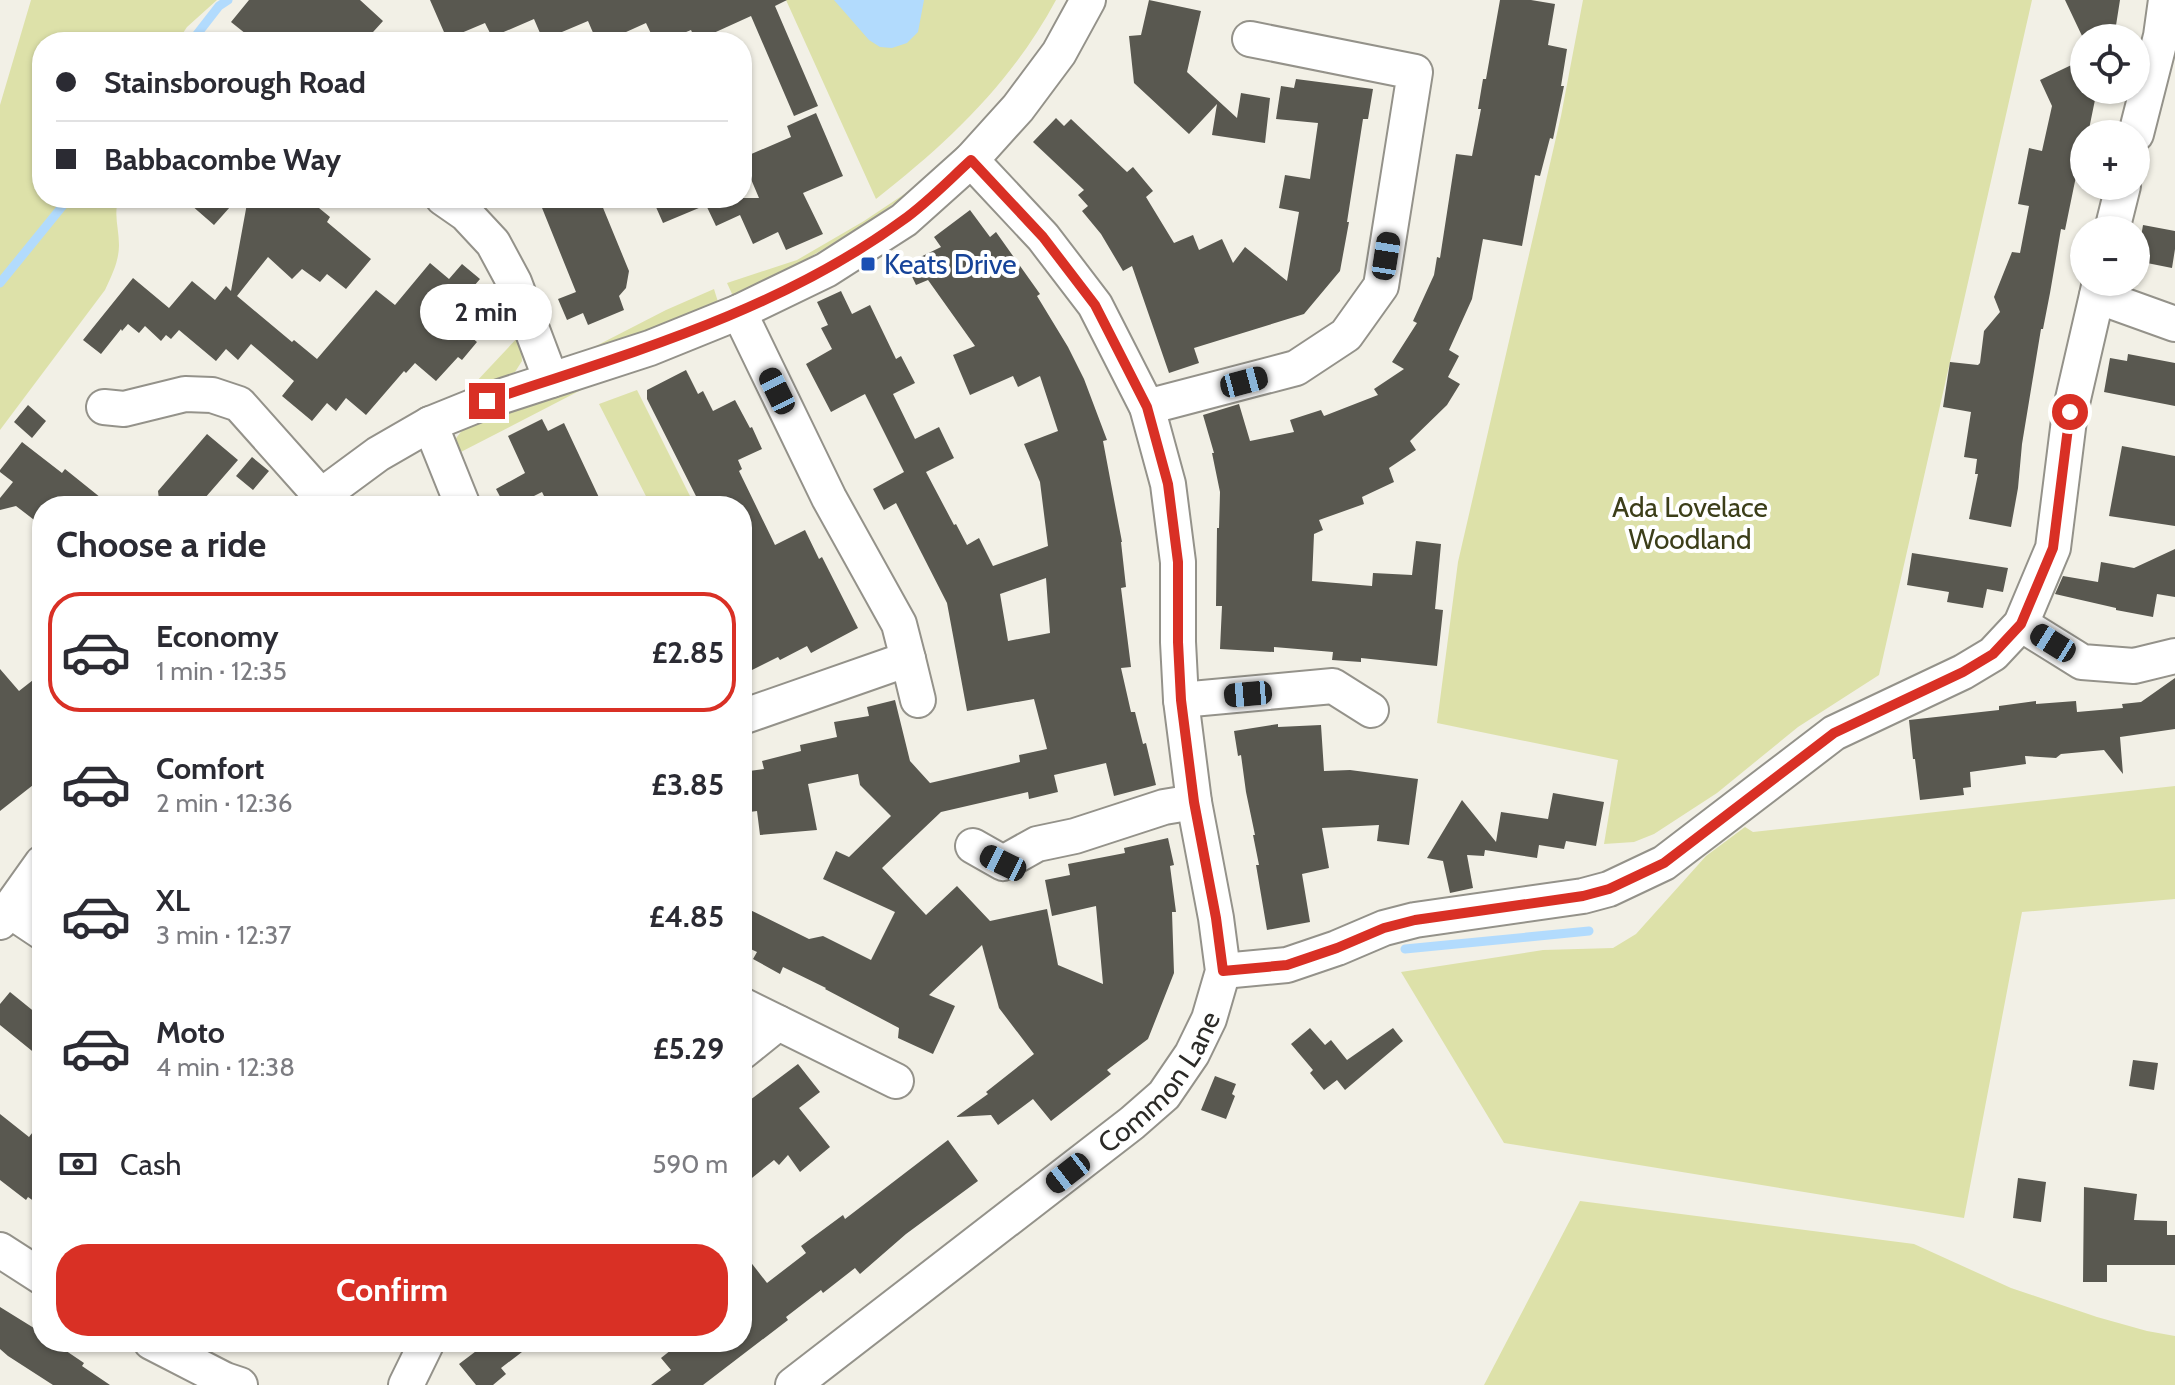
<!DOCTYPE html>
<html lang="en">
<head>
<meta charset="utf-8">
<style>
	body { margin:0; font-family:Cabin,sans-serif; background:#f2f2f3; color:#2b2b33; height:100vh; display:flex; flex-direction:column; font-size:30px; white-space:nowrap }
	* { box-sizing:border-box; margin:0 }
	p { font-size:26px; color:#7c7c81 }
	.icon { flex:none; width:44px; height:44px; fill:none; stroke:currentColor; stroke-width:2; stroke-linecap:round; stroke-linejoin:round }
	.map { position:relative; flex:1; overflow:hidden }
	.panel { position:absolute; left:32px; top:496px; width:720px; height:856px; display:flex; flex-direction:column; background:#fff; border-radius:32px; box-shadow:0 2px 6px #0004 }
	.panel>* { flex:none }
	.top-card { position:absolute; left:32px; top:32px; width:720px; height:176px; border-radius:32px; box-shadow:0 2px 6px #0004; display:grid; align-content:center; height:176px; padding:0 24px; background:#fff }
	.controls { position:absolute; left:2070px; top:24px; display:grid; gap:16px }
	.controls a { display:grid; place-items:center; width:80px; height:80px; border-radius:50%; background:#fff; box-shadow:0 2px 6px #0004; font-size:40px }
	.end { position:absolute; width:36px; height:36px; margin:-18px; border:10px solid #d93025; background:#fff; box-shadow:0 0 0 4px #fff }
	.from { border-radius:50% }
	.bubble { position:absolute; height:56px; border-radius:28px; background:#fff; box-shadow:0 2px 6px #0004; font-size:26px; font-weight:700; line-height:56px; text-align:center }
	.car { position:absolute; width:24px; height:48px; margin:-24px -12px; border-radius:10px; box-shadow:0 0 6px 2px #0007; background:linear-gradient(#222 24%,#8ab4d8 0 40%,#222 0 76%,#8ab4d8 0 86%,#222 0) }
	.top-card b { display:flex; align-items:center; gap:28px; height:76px; font-size:30px }
	.top-card b+b { border-top:2px solid #e1e1e2 }
	.top-card i { width:20px; height:20px; background:#2b2b33 }
	ul { padding:0; list-style:none }
	li { display:flex; align-items:center; gap:24px; height:120px; margin:0 16px 12px; padding:0 8px; border:4px solid transparent; border-radius:32px }
	li div { flex:1 }
	li b { display:block; font-size:30px }
	li em { font-style:normal; font-weight:700 }
	li.selected { border-color:#d93025 }
	li>.icon { width:72px; height:72px; stroke-width:1.5 }
	h2 { padding:0 24px; font-size:36px; line-height:96px }
	.pay { display:flex; align-items:center; gap:20px; height:88px; padding:0 24px; font-size:30px }
	.pay p { margin-inline-start:auto }
	.action { display:flex; gap:16px; margin-top:auto; padding:16px 24px }
	.action a { flex:1; height:92px; border-radius:32px; background:#d93025; color:#fff; font-size:32px; font-weight:700; line-height:92px; text-align:center }
	.map>svg:first-child { display:block }
	.green { fill:#dde1a9 }
	.water { fill:#b2dbfd }
	.lines { fill:none; stroke-linecap:round; stroke-linejoin:round }
	.stream { stroke:#b2dbfd; stroke-width:9 }
	.building { fill:#595850; fill-rule:evenodd }
	.minor-casing { stroke:#94928a; stroke-width:38 }
	.minor { stroke:#fff; stroke-width:34 }
	.route { stroke:#d93025; stroke-width:10 }
	.transit-dot { fill:#1a4fb4; stroke:#fff; stroke-width:3 }
	.labels { text-anchor:middle; stroke-width:8; stroke-linejoin:round; paint-order:stroke }
	.transit-label { font-size:28px; fill:#164399; stroke:#fff; text-anchor:start }
	.park-label { font-size:28px; fill:#3c3e19; stroke:#fff }
	.street-label { font-size:28px; fill:#2b2a27; stroke:#fff }
</style>
</head>
<body>
<div class="map">
<svg width="2175" height="1385" viewBox="0 0 2175 1385">
	<rect width="100%" height="100%" fill="#f2f0e6"/>
	<path class="green" d="M31 0H217L187 27 177 42H42V198H119C113 214 119 228 119 245 119 261 112 275 105 290L0 430V105Z
		M786 0H1056C1012 82 949 142 876 199Z
		M1583 0H2032L1879 675 1798 727 1717 793 1654 834 1634 842 1604 844 1618 760 1437 723 1458 562 1561 116Z
		M933 175C871 222 805 264 733 296L727 283 797 260 864 221Z
		M714 289 718 302C679 321 639 334 598 348L596 346 666 310Z
		M520 335 522 361 515 372 476 389 475 383Z
		M580 388 581 390 455 455 454 441 463 429 502 414Z
		M637 390 695 506H651L599 404Z
		M2175 786V899L2022 912 1964 1218 1504 1143 1401 972 1543 950 1613 948 1636 934 1706 856 1745 827 1753 832Z
		M1580 1201 1914 1244 2011 1288 2097 1317 2147 1331 2175 1336V1385H1484Z"/>
	<path class="water" d="M834 0H924L918 32 907 43 892 48 880 47 869 40Z"/>
	<g class="lines">
		<path class="stream" d="M191 42 219 6 228 0
			M0 283 69 198
			M1405 949 1589 931"/>
	</g>
	<path class="building" d="M249 0H360L383 21 364 42H256L231 22Z
		M430 0H787L775 6 818 106 794 116 751 16 696 41 691 30 662 42H655L646 23 604 42H597L588 21 543 40 534 19 492 37 485 23 447 39Z
		M1149 0 1201 11 1187 72 1237 118 1241 93 1270 98 1265 143 1212 135 1217 104 1189 134 1134 83 1129 36 1141 35Z
		M1500 0H1531L1555 4 1548 45 1567 49 1561 86H1564L1553 139 1550 138 1540 176 1535 175 1522 246 1483 239 1472 299 1449 350 1459 356 1448 377 1460 384 1447 405 1410 441 1416 450 1389 468 1394 482 1362 497 1364 504 1319 520 1323 530 1314 534 1312 581 1372 586 1373 573 1412 575 1416 541 1441 544 1435 609 1443 610 1437 666 1361 658V662L1332 660 1333 652 1274 647V652L1220 649 1222 606H1216L1217 528H1219L1220 492 1212 453H1214L1203 415 1239 404 1250 441 1294 432 1290 420 1321 410 1324 416 1378 395 1374 389 1404 369 1392 362 1417 323 1413 321 1434 275 1437 257 1440 258 1456 154 1472 156 1481 109H1478L1483 79H1486Z
		M2065 0H2120L2114 38H2083Z
		M2084 59V90H2097L2088 134H2084V153L2081 152 2065 230 2061 229 2050 293 2043 329H2041L2022 444 2018 488 2011 527 1969 519 1978 474H1975L1977 459 1964 457 1971 412 1943 407 1950 362 1978 365 1980 363 1984 331 2000 312 1994 297 2012 252 2020 253 2029 206 2018 204 2029 148 2042 151 2052 106 2040 80Z
		M1296 79 1373 89 1368 119H1363L1347 222H1349L1340 271 1304 314 1194 348 1199 363 1169 373 1132 266 1123 271 1101 234 1082 211 1088 206 1078 195 1084 190 1033 142 1056 118 1064 126 1071 119 1127 172 1133 167 1153 191 1146 197 1174 243 1193 235 1199 250 1222 239 1233 263 1245 247 1287 281 1299 212 1279 208 1285 175 1310 179 1318 123 1276 119 1281 86 1294 88Z
		M816 113 843 176 803 193 823 234 786 250 778 232 753 244 740 215 716 226 706 205 663 223 652 198H759L742 158 791 137 787 126Z
		M183 198H238L214 225Z
		M248 198H289L300 208 308 199 330 217 327 222 371 259 346 289 327 274 320 282 302 269 292 279 268 257 237 296 292 342 294 340 317 359 376 290 395 305 430 263 449 279 462 264 480 279 462 300 467 304 452 321 477 342 462 360 458 357 436 381 415 363 406 373 404 371 366 415 346 398 336 411 327 403 312 421 282 396 294 381 251 344 238 360 226 349 216 361 179 330 171 339 166 335 161 341 145 326 139 333 128 324 122 331 121 329 101 354 83 340 133 278 169 308 192 281 215 300 226 286 231 291Z
		M538 198H599L629 271 626 288 619 296 624 310 588 325 583 313 567 320 558 299 576 292Z
		M970 210 990 237 996 232 1040 294 1037 296 1068 347 1084 379 1107 440 1103 441 1122 542H1121L1126 587 1121 588 1131 667 1121 668 1131 712H1135L1143 744 1146 743 1156 785 1114 796 1106 763 1054 775 1058 792 1029 799 1028 792 941 812 882 868 926 915 957 886 990 921 1047 909 1058 965 1103 984 1096 906 1052 916 1045 880 1070 875 1068 864 1125 853 1124 848 1168 838 1174 865 1170 866 1176 912H1172L1174 973 1148 1039 1107 1070 1111 1074 1051 1121 1033 1099 998 1125 991 1115 956 1117 988 1094 986 1092 1034 1054 999 1008 982 945 929 995 955 1006 933 1054 898 1038 899 1028 825 989 826 988 783 967 780 974 753 959 757 952 742 945V906L809 939 823 936 871 960 895 912 823 879 836 851 849 857 891 816 860 785 858 774 808 784 817 830 760 835 757 811 742 813V772L764 769 762 761 801 751 800 745 837 737 834 722 869 716 867 707 895 700 910 761 930 783 1020 762 1019 755 1047 749 1034 699 967 711 947 603 896 503 884 510 873 489 904 472 865 394 831 412 806 364 832 349 821 328 828 325 817 302 841 291 852 314 870 305 896 359 901 356 915 383 893 394 915 439 939 427 954 458 926 472 954 525 956 524 967 545 979 538 993 566 1048 546 1040 482 1024 444 1058 431 1040 376 1018 387 1013 376 970 395 953 355 975 346 928 280 916 285 906 264 941 247 934 237ZM1046 578 1050 633 1008 641 1000 594Z
		M2143 225 2175 231V249L2172 268 2137 261Z
		M2128 354 2175 363V406L2104 392 2110 358 2127 361Z
		M686 370 698 394 703 391 713 411 735 400 750 428 752 427 762 449 738 460 742 469 739 471 775 545 805 530 819 559 822 557 858 628 811 653 807 646 780 660 778 657 742 675V506H701L647 399V390Z
		M28 405 46 421 32 438 14 422Z
		M542 419 548 431 564 423 603 506H549L542 492 514 506H505L496 489 525 473 508 436Z
		M207 434 238 460 198 506H167L159 500 158 491Z
		M22 442 62 473 65 469 111 506H42V526L16 506 0 510V498L13 482 0 472V470Z
		M2122 446 2175 456V526L2109 516Z
		M252 457 269 471 253 490 236 476Z
		M2175 549V597L2157 594 2153 617 2116 610V608L2055 594 2063 576 2098 582 2101 562 2134 568Z
		M1912 553 2008 568 2003 592 1987 589 1983 608 1947 602 1949 592 1907 585Z
		M0 669 19 691 42 673V778L0 811Z
		M2175 678V729L2120 737 2123 774 2104 750 2061 754 2056 758 2025 756 2026 764 1970 772 1971 787 1963 788 1964 795 1920 800 1915 759H1913L1909 720 1999 710V706L2036 701V704L2076 701 2077 712 2123 708 2122 704 2141 702Z
		M1278 724V727L1321 725 1324 771 1350 770 1418 779 1409 845 1377 841 1379 825 1322 828 1329 868 1302 874 1310 922 1267 930 1256 865H1259L1253 835H1255L1246 792 1241 755 1238 756 1234 731Z
		M1553 793 1604 802 1596 846 1566 841 1564 849 1539 845 1537 858 1485 850 1484 856 1467 855 1473 888 1450 893 1443 861 1427 858 1462 800 1496 842 1501 812 1548 819Z
		M10 992 42 1018V1059L0 1025V1004Z
		M1310 1028 1325 1045 1331 1040 1347 1060 1393 1028 1403 1041 1345 1090 1337 1080 1324 1090 1310 1073 1313 1070 1291 1044Z
		M2133 1060 2158 1063 2154 1090 2129 1086Z
		M798 1064 820 1092 799 1108 830 1147 800 1172 788 1155 779 1165 774 1160 742 1186V1106Z
		M1215 1076 1236 1084 1232 1094 1235 1096 1226 1119 1201 1110Z
		M0 1114 29 1137 42 1120V1207L28 1197 26 1200 0 1180Z
		M948 1140 978 1181 906 1234 860 1274 855 1268 823 1293 821 1290 786 1317 788 1320 703 1385H651L671 1370 661 1358 681 1342H742V1251L767 1283 806 1253 801 1246 843 1215 845 1219Z
		M2018 1178 2046 1182 2041 1222 2013 1218Z
		M2084 1187 2137 1194 2134 1220 2167 1221V1235H2175V1265H2107V1282H2083Z
		M0 1307 42 1333V1342H53L84 1363 82 1366 110 1385H53L8 1356 0 1349Z
		M488 1342H535L501 1368 506 1374 493 1385H476L459 1364Z"/>
	<g class="lines">
		<g class="minor-casing">
			<g id="minor">
				<path d="M2136 134 2161 36 2166 0"/>
				<path d="M443 198 466 214 493 243 514 282 551 380"/>
				<path d="M2112 230 2123 186"/>
				<path d="M2097 296 2175 324"/>
				<path d="M739 312 829 498 899 624 908 659 742 717"/>
				<path d="M104 407 124 409 185 394 212 395 239 404 321 496"/>
				<path d="M1147 407 1296 368 1346 335 1381 286 1415 72 1250 39"/>
				<path d="M430 424 463 506"/>
				<path d="M312 506 321 496 378 454 430 424 487 401 650 348 739 312 826 270 904 220 971 160 1018 108 1059 53 1088 0"/>
				<path d="M2021 624 2082 662 2134 666 2175 656"/>
				<path d="M908 659 918 700"/>
				<path d="M1181 700 1333 686 1371 710"/>
				<path d="M973 846 1003 863 1037 844 1075 836 1164 807 1194 802"/>
				<path d="M9 910 42 932"/>
				<path d="M0 922 42 863"/>
				<path d="M1223 971 1287 965 1337 948 1384 928 1415 920 1583 896 1609 889 1664 863 1834 733 1963 672 1993 654 2021 624 2053 548 2070 412 2100 282"/>
				<path d="M742 1005 896 1081"/>
				<path d="M742 1052 778 1023"/>
				<path d="M0 1250 42 1277"/>
				<path d="M151 1342 225 1380 240 1385"/>
				<path d="M406 1385 427 1342"/>
				<path id="s1" d="M793 1385 1132 1123 1164 1095 1192 1054 1209 1019 1223 971 1216 918 1194 802 1181 700 1178 642V562L1168 484 1147 407 1095 305 1043 237 971 160"/>
			</g>
		</g>
		<use href="#minor" class="minor"/>
	</g>
	<g class="lines">
		<path class="route" d="M487 401C630 353 779 311 903 220 927 203 949 180 971 160L1043 237 1095 305 1147 407 1168 484 1178 562V642L1181 700 1194 802 1216 918 1223 971 1287 965 1337 948 1384 928 1415 920 1583 896 1609 889 1664 863 1834 733 1963 672 1993 654 2021 624 2053 548 2070 412"/>
	</g>
	<rect class="transit-dot" x="860" y="256" width="16" height="16" rx="4"/>
	<g class="labels">
		<g class="transit-label">
			<text x="884" y="274">Keats Drive</text>
		</g>
		<g class="park-label">
			<text x="1690" y="517">Ada Lovelace<tspan x="1690" dy="32">Woodland</tspan></text>
		</g>
		<g class="street-label">
			<text dy="10" stroke="none"><textPath href="#s1" startOffset="478">Common Lane</textPath></text>
		</g>
	</g>
</svg>
<div class="controls">
<a><svg class="icon" aria-label="locate" viewBox="0 0 24 24"><circle cx="12" cy="12" r="6"/><path d="M12 2v4M12 18v4M2 12h4M18 12h4"/></svg></a>
<a>+</a>
<a>−</a>
</div>
<i class="end from" style="left:2070px;top:412px"></i>
<i class="end" style="left:487px;top:401px"></i>
<div class="bubble" style="left:420px;top:284px;width:132px">2 min</div>
<i class="car" style="left:1386px;top:256px;rotate:9deg"></i>
<i class="car" style="left:1244px;top:382px;rotate:75deg"></i>
<i class="car" style="left:777px;top:391px;rotate:334deg"></i>
<i class="car" style="left:2053px;top:643px;rotate:302deg"></i>
<i class="car" style="left:1248px;top:694px;rotate:265deg"></i>
<i class="car" style="left:1003px;top:863px;rotate:296deg"></i>
<i class="car" style="left:1068px;top:1173px;rotate:232deg"></i>
<div class="top-card">
<b><i class="from"></i>Stainsborough Road</b>
<b><i></i>Babbacombe Way</b>
</div>
<section class="panel">
<h2>Choose a ride</h2>
<ul>
<li class="selected"><svg class="icon" aria-label="car" viewBox="0 0 24 24"><path d="M5 17H2v-5l4-1 3-4h7l3 4 3 1v5h-3M9 17h6M6 11h13"/><circle cx="7" cy="17" r="2"/><circle cx="17" cy="17" r="2"/></svg><div><b>Economy</b><p>1 min · 12:35</p></div><em>£2.85</em></li>
<li><svg class="icon" aria-label="car" viewBox="0 0 24 24"><path d="M5 17H2v-5l4-1 3-4h7l3 4 3 1v5h-3M9 17h6M6 11h13"/><circle cx="7" cy="17" r="2"/><circle cx="17" cy="17" r="2"/></svg><div><b>Comfort</b><p>2 min · 12:36</p></div><em>£3.85</em></li>
<li><svg class="icon" aria-label="car" viewBox="0 0 24 24"><path d="M5 17H2v-5l4-1 3-4h7l3 4 3 1v5h-3M9 17h6M6 11h13"/><circle cx="7" cy="17" r="2"/><circle cx="17" cy="17" r="2"/></svg><div><b>XL</b><p>3 min · 12:37</p></div><em>£4.85</em></li>
<li><svg class="icon" aria-label="car" viewBox="0 0 24 24"><path d="M5 17H2v-5l4-1 3-4h7l3 4 3 1v5h-3M9 17h6M6 11h13"/><circle cx="7" cy="17" r="2"/><circle cx="17" cy="17" r="2"/></svg><div><b>Moto</b><p>4 min · 12:38</p></div><em>£5.29</em></li>
</ul>
<div class="pay"><svg class="icon" aria-label="cash" viewBox="0 0 24 24"><path d="M3 7h18v10H3z"/><circle cx="12" cy="12" r="2"/></svg>Cash<p>590 m</p></div>
<div class="action"><a>Confirm</a></div>
</section>
</div>
</body>
</html>
